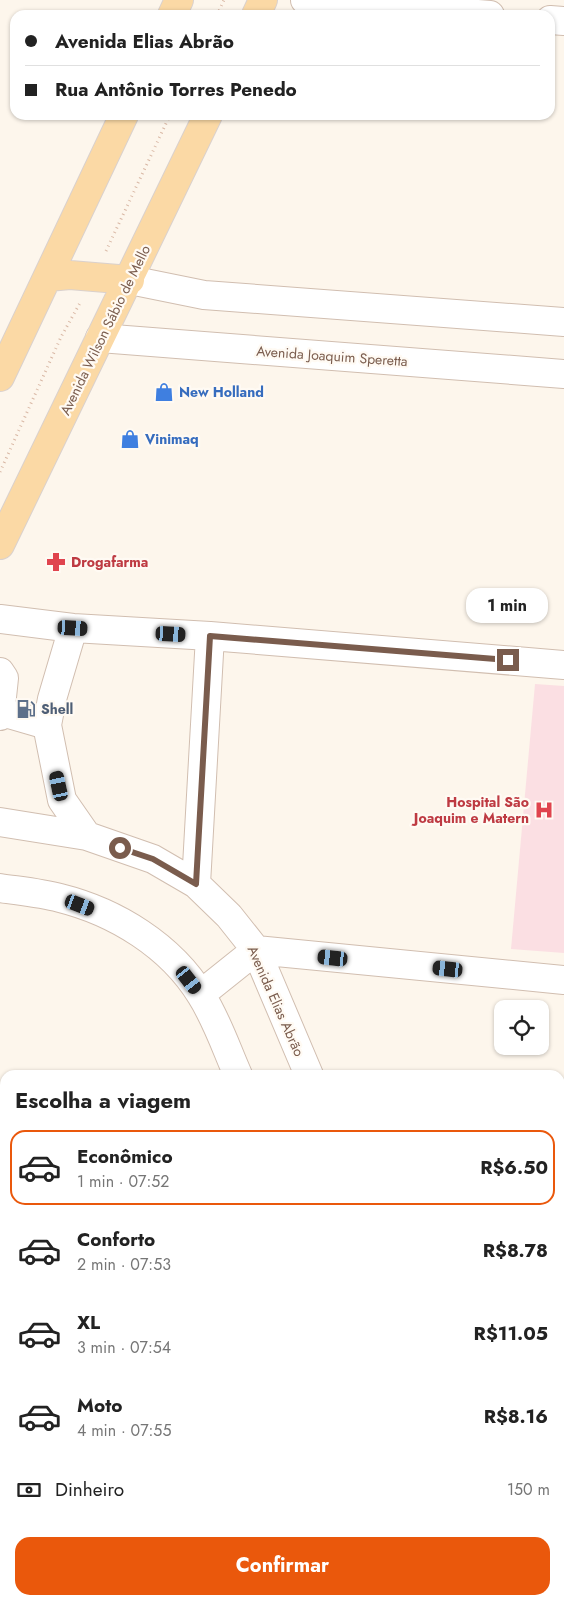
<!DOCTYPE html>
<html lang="pt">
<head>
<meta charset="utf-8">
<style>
	body { margin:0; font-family:Jost,sans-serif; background:#f2f2f2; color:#222; height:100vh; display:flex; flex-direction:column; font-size:19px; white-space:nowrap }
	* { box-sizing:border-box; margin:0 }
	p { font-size:16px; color:#767676 }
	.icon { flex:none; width:28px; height:28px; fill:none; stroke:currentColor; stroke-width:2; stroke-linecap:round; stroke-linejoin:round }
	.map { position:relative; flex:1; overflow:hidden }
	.side { position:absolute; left:0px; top:1070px; width:565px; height:535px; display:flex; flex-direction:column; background:#fff; border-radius:15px 15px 0 0; box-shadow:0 1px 4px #0004 }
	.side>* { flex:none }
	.top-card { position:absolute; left:10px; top:10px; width:545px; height:110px; border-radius:15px; box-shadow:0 1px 4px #0004; display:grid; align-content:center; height:110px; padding:0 15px; background:#fff }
	.fabs { position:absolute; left:494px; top:1000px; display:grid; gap:10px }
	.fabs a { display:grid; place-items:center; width:55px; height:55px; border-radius:10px; background:#fff; box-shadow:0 1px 4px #0004; font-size:25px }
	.end { position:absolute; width:22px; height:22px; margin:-11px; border:6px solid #7a5c4d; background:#fff; box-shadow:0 0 0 2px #fff }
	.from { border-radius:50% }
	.bubble { position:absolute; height:35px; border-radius:15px; background:#fff; box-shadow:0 1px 4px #0004; font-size:16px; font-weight:700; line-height:35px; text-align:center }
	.car { position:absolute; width:15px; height:30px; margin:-15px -8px; border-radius:6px; box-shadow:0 0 4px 1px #0007; background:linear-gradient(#222 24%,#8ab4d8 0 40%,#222 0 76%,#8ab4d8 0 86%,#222 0) }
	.top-card b { display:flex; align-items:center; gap:18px; height:48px; font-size:19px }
	.top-card b+b { border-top:1px solid #e0e0e0 }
	.top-card i { width:12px; height:12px; background:#222 }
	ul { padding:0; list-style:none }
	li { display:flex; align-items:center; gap:15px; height:75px; margin:0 10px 8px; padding:0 5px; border:2px solid transparent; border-radius:15px }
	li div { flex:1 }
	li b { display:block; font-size:19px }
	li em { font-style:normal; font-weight:700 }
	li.on { border-color:#ea580c }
	li>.icon { width:45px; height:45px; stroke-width:1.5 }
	h2 { padding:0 15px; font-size:22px; line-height:60px }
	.pay { display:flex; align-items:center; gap:12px; height:55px; padding:0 15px; font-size:19px }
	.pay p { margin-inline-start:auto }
	.cta { display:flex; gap:10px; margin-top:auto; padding:10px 15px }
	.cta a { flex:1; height:58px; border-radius:15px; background:#ea580c; color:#fff; font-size:20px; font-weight:700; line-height:58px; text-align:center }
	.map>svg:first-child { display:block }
	.medical { fill:#fbdfe3 }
	.green { fill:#d8ecc9 }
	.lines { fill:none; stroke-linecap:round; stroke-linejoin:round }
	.minor-casing { stroke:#d1beb0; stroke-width:30 }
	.major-casing { stroke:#dad1cd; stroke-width:30 }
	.path { stroke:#d9b8a5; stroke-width:3; stroke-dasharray:1 4; stroke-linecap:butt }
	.minor { stroke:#fff; stroke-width:28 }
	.major { stroke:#fbd9a5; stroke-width:28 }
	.route { stroke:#7a5c4d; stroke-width:6 }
	.labels { text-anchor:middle; stroke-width:4.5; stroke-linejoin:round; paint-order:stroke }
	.street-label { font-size:14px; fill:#7a5c4d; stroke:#fffaf3 }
	.shop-label { font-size:14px; font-weight:bold; fill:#366cbe; stroke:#fffaf3; text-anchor:start }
	.health-label { font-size:14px; font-weight:bold; fill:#be3a42; stroke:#fffaf3; text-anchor:start }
	.service-label { font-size:14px; font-weight:bold; fill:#4e5e75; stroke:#fffaf3; text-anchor:start }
</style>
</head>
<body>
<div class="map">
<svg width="564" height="1605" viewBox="0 0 564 1605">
	<rect width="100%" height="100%" fill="#fdf6ec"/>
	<path class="medical" d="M535 684 564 686V953L511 949Z"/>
	<path class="green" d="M5 1363V1600H398L405 1605H0V1366Z"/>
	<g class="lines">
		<g class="minor-casing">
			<path id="minor" d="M305 0 490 15
				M550 20 564 21
				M130 280 204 295 564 322
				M100 338 564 374
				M0 619 73 628 210 636 564 665
				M73 628 52 699 47 725 62 800 87 836
				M0 672 4 678 0 716
				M2 712 47 725
				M0 822 87 836 153 859 196 884 229 916 256 950 309 1075
				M196 884 210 636
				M0 888C20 891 41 893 60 898 116 912 171 946 201 995 217 1020 226 1048 238 1075
				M201 994 256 950 564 980
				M560 1289H564
				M0 1301 5 1304
				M560 1557 564 1561
				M517 1600 522 1605"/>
		</g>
		<g class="major-casing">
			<path id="major" d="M172 15 179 0
				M256 15 263 0
				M48 277 70 275 130 280
				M0 377 124 115
				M0 545 208 115"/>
		</g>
		<path class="path" d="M217 15 224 0
			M106 251 170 115
			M0 472 61 337 80 303"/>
		<use href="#minor" class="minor"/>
		<use href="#major" class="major"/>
	</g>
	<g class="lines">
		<path class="route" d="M120 848 153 859 196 884 210 636 508 660"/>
	</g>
	<defs>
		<g id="shop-bare" transform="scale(1.5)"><path d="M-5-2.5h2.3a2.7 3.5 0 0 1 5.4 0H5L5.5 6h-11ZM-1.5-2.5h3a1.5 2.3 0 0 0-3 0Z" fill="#3f7fe0" stroke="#fffaf3" stroke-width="2.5" paint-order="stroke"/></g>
		<g id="pharmacy-bare" transform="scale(1.5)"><path d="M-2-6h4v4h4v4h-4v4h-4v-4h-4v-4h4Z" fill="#e0444e" stroke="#fffaf3" stroke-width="2.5" paint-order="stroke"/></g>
		<g id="fuel-bare" transform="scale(1.5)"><path d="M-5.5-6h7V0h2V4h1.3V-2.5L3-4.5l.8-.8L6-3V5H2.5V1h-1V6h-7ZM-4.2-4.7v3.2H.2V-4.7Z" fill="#5c6f8a" stroke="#fffaf3" stroke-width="2.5" paint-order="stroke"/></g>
		<g id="hospital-bare" transform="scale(1.5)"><path d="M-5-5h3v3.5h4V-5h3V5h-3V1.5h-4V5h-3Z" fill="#e0444e" stroke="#fffaf3" stroke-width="2.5" paint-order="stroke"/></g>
	</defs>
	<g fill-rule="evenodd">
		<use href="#shop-bare" x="164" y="392"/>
		<use href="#shop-bare" x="130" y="439"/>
		<use href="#pharmacy-bare" x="56" y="562"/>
		<use href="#fuel-bare" x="26" y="709"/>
		<use href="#hospital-bare" x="544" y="810"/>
	</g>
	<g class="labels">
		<g class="street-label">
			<text transform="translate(105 330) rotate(-64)" y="5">Avenida Wilson Sábio de Mello</text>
			<text transform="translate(332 356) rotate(4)" y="5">Avenida Joaquim Speretta</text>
			<text transform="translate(276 1001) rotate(66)" y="5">Avenida Elias Abrão</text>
		</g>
		<g class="shop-label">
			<text x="179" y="397">New Holland</text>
			<text x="145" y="444">Vinimaq</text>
		</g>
		<g class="health-label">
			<text x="71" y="567">Drogafarma</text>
			<text x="529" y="807" text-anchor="end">Hospital São<tspan x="529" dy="16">Joaquim e Matern</tspan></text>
		</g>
		<g class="service-label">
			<text x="41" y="714">Shell</text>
		</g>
	</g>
</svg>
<div class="fabs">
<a><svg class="icon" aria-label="locate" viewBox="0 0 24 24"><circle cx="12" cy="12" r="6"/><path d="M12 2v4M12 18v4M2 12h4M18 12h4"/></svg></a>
</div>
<i class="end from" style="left:120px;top:848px"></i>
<i class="end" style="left:508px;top:660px"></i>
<div class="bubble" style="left:466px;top:588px;width:82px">1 min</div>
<i class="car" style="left:73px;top:628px;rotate:93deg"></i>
<i class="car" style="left:171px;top:634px;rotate:93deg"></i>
<i class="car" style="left:59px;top:786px;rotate:348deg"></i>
<i class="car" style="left:80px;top:905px;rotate:111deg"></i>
<i class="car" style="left:333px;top:958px;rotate:276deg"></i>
<i class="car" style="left:448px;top:969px;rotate:276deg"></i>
<i class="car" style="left:189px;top:980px;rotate:142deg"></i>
<div class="top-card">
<b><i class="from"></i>Avenida Elias Abrão</b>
<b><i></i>Rua Antônio Torres Penedo</b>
</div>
<section class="side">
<h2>Escolha a viagem</h2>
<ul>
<li class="on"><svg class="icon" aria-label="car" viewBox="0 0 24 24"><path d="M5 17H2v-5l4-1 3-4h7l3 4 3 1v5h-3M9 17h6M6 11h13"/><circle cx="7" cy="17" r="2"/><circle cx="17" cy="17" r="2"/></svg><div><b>Econômico</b><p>1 min · 07:52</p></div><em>R$6.50</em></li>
<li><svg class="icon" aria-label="car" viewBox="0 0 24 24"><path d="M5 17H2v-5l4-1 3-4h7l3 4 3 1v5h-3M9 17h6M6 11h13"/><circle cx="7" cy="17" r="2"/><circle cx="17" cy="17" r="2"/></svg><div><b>Conforto</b><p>2 min · 07:53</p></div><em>R$8.78</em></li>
<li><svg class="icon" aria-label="car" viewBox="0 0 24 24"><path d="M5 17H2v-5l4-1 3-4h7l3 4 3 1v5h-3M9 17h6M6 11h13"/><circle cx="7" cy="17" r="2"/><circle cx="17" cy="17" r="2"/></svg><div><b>XL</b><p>3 min · 07:54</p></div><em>R$11.05</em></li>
<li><svg class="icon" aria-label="car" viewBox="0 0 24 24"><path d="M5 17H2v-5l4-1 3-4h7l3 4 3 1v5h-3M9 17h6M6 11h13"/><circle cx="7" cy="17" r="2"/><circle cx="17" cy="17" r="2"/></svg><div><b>Moto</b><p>4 min · 07:55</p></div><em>R$8.16</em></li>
</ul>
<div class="pay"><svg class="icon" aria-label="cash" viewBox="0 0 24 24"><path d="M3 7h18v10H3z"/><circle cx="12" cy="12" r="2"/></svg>Dinheiro<p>150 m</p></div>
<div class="cta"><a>Confirmar</a></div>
</section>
</div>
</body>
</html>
